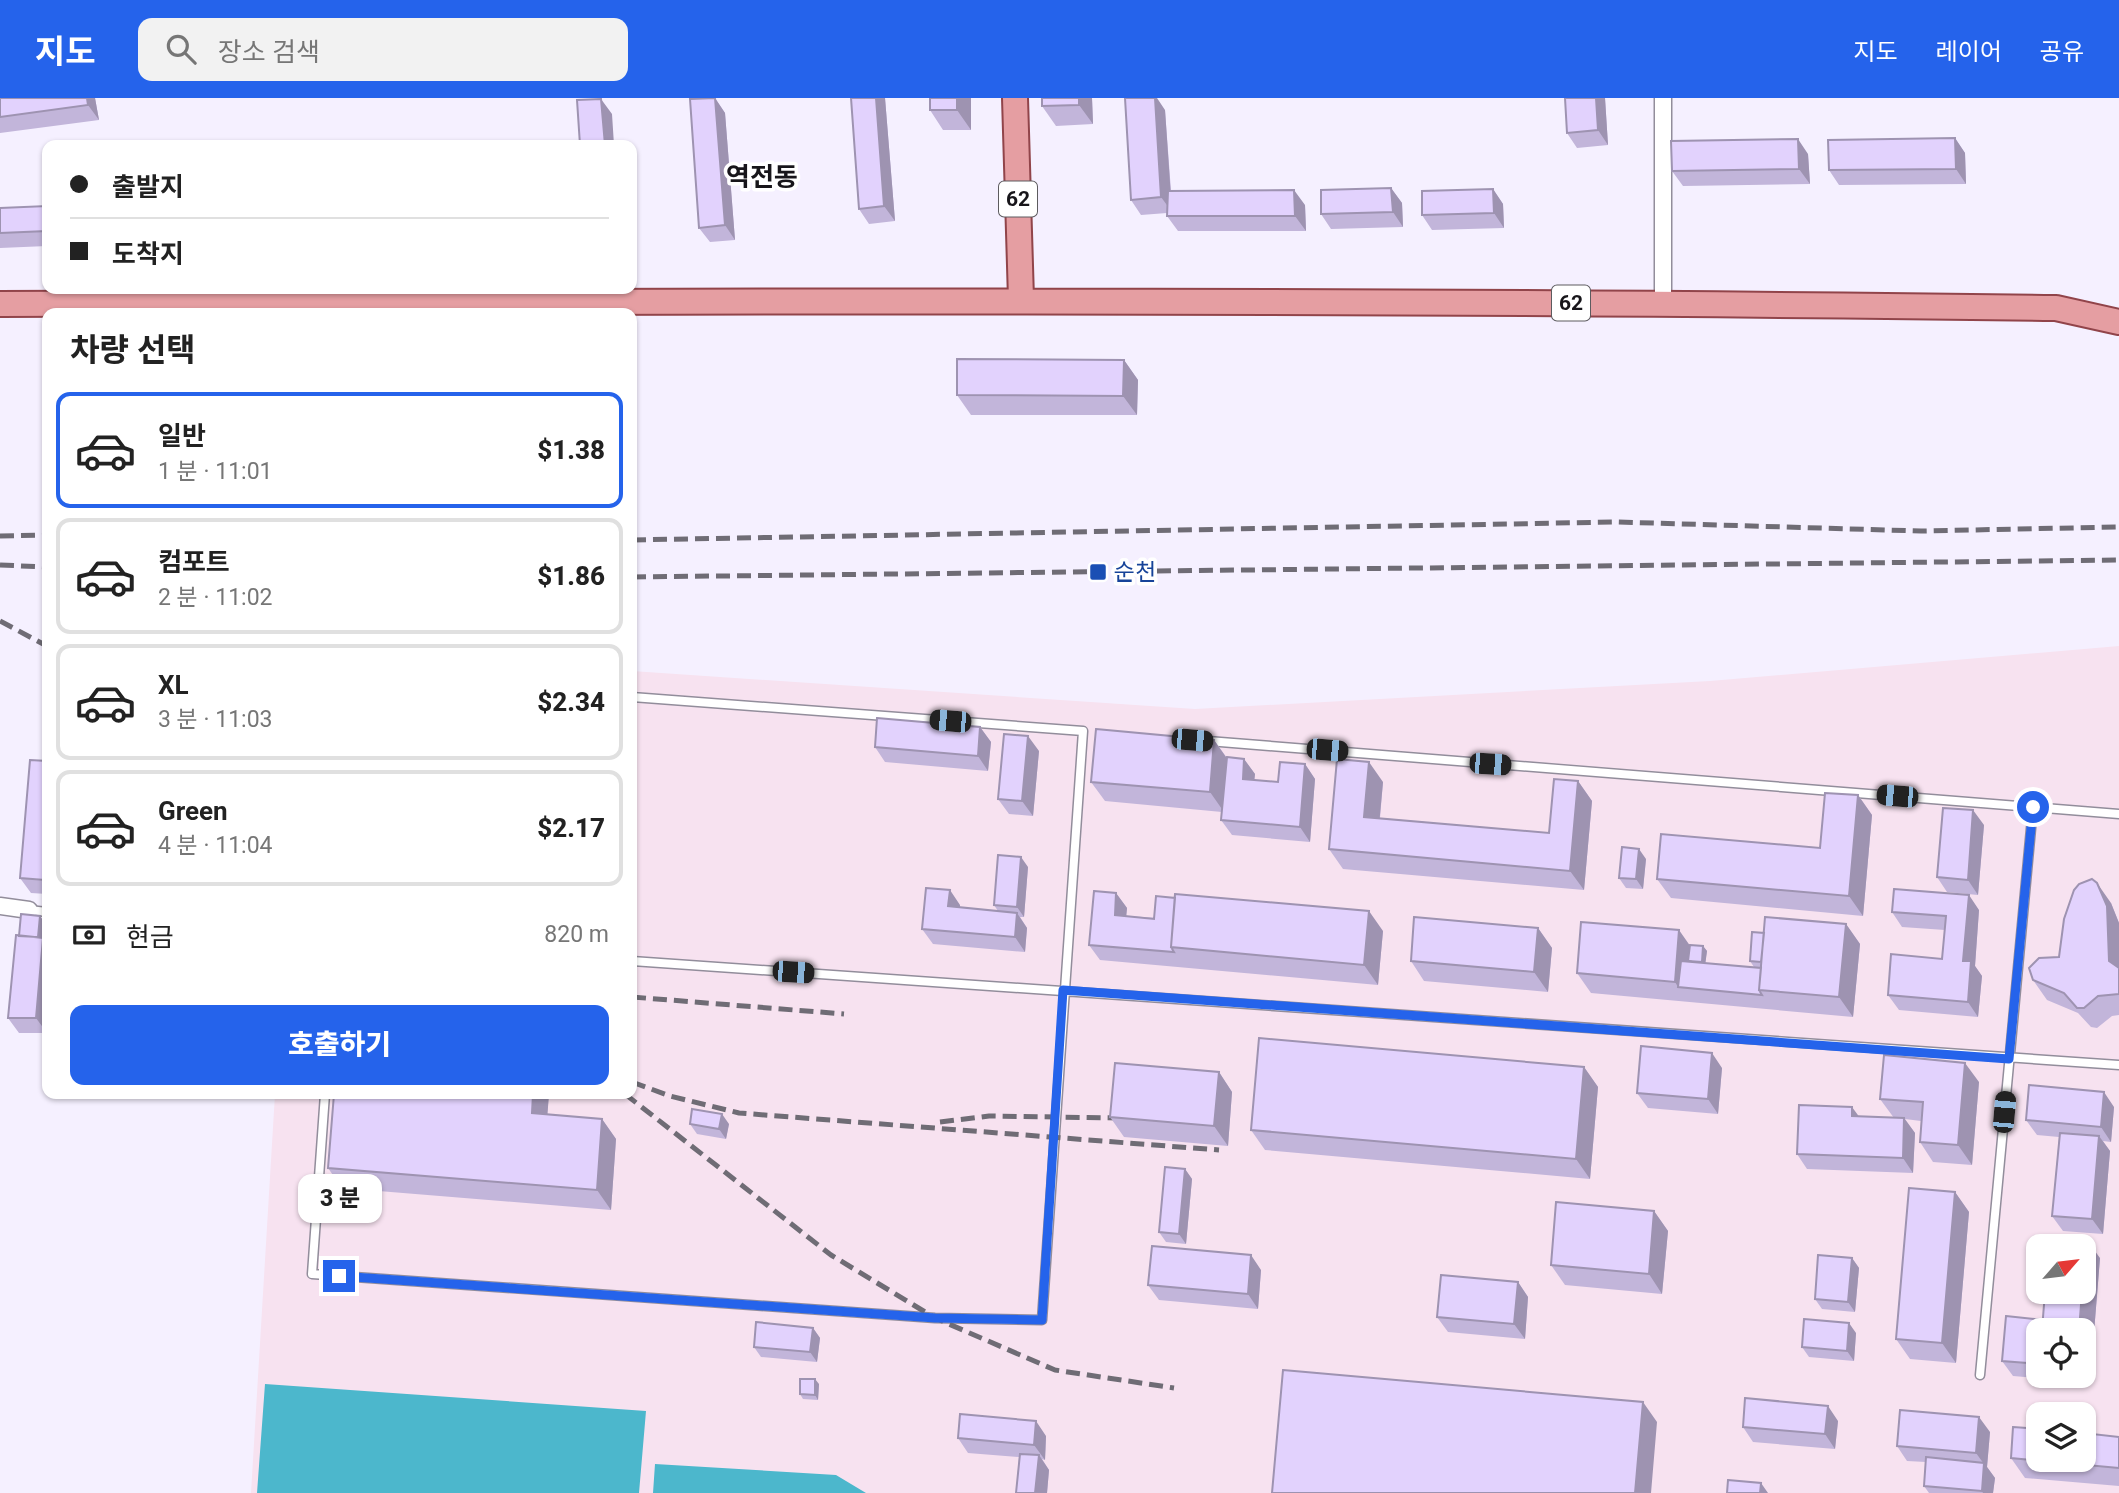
<!DOCTYPE html>
<html lang="ko">
<head>
<meta charset="utf-8">
<style>
	body { margin:0; font-family:Roboto,"Noto Sans KR",sans-serif; background:#f2f2f2; color:#222; height:100vh; display:flex; flex-direction:column; font-size:26px; white-space:nowrap }
	* { box-sizing:border-box; margin:0 }
	p { font-size:23px; color:#767676 }
	.icon { flex:none; width:38px; height:38px; fill:none; stroke:currentColor; stroke-width:2; stroke-linecap:round; stroke-linejoin:round }
	.map { position:relative; flex:1; overflow:hidden }
	.panel { position:absolute; left:42px; top:210px; width:595px; height:791px; display:flex; flex-direction:column; background:#fff; border-radius:14px; box-shadow:0 2px 5px #0004 }
	.panel>* { flex:none }
	.guide { position:absolute; left:42px; top:42px; width:595px; height:154px; border-radius:14px; box-shadow:0 2px 5px #0004; display:grid; align-content:center; height:154px; padding:0 28px; background:#fff }
	.needle { width:46px; rotate:62deg }
	.buttons { position:absolute; left:2026px; top:1136px; display:grid; gap:14px }
	.buttons a { display:grid; place-items:center; width:70px; height:70px; border-radius:14px; background:#fff; box-shadow:0 2px 5px #0004; font-size:35px }
	.end { position:absolute; width:32px; height:32px; margin:-16px; border:9px solid #2563eb; background:#fff; box-shadow:0 0 0 4px #fff }
	.from { border-radius:50% }
	.bubble { position:absolute; height:49px; border-radius:14px; background:#fff; box-shadow:0 2px 5px #0004; font-size:23px; font-weight:800; line-height:49px; text-align:center }
	.car { position:absolute; width:21px; height:42px; margin:-21px -10px; border-radius:9px; box-shadow:0 0 5px 2px #0007; background:linear-gradient(#222 24%,#8ab4d8 0 40%,#222 0 76%,#8ab4d8 0 86%,#222 0) }
	.guide b { display:flex; align-items:center; gap:24px; height:66px; font-size:26px }
	.guide b+b { border-top:2px solid #e0e0e0 }
	.guide i { width:18px; height:18px; background:#222 }
	ul { padding:0; list-style:none }
	li { display:flex; align-items:center; gap:21px; height:116px; margin:0 14px 10px; padding:0 14px; border:4px solid #e0e0e0; border-radius:14px }
	li div { flex:1 }
	li b { display:block; font-size:26px }
	li em { font-style:normal; font-weight:800 }
	li.current { border-color:#2563eb }
	li>.icon { width:63px; height:63px; stroke-width:1.5 }
	h2 { padding:0 28px; font-size:32px; line-height:84px }
	.pay { display:flex; align-items:center; gap:18px; height:77px; padding:0 28px; font-size:26px }
	.pay p { margin-inline-start:auto }
	.button { display:flex; gap:14px; margin-top:auto; padding:14px 28px }
	.button a { flex:1; height:80px; border-radius:14px; background:#2563eb; color:#fff; font-size:28px; font-weight:800; line-height:80px; text-align:center }
	header { display:flex; align-items:center; gap:42px; box-sizing:border-box; height:98px; padding:0 35px; background:#2563eb; color:#fff }
	header strong { font-size:33px }
	nav { display:flex; gap:38px; margin-inline-start:auto; font-size:24px }
	.search { width:490px; height:63px; background:#f2f2f2; display:flex; align-items:center; gap:18px; box-sizing:border-box; padding:0 24px; border-radius:14px; color:#767676; font-size:26px }
	.map>svg:first-child { display:block }
	.industrial { fill:#f7e2f0; fill-rule:evenodd }
	.water { fill:#4cb7cc }
	.lines { fill:none; stroke-linecap:round; stroke-linejoin:round }
	.lane-casing { stroke:#928d9b; stroke-width:11 }
	.street-casing { stroke:#928d9b; stroke-width:19 }
	.primary-casing { stroke:#91444a; stroke-width:28 }
	.lane { stroke:#fff; stroke-width:8 }
	.street { stroke:#fff; stroke-width:16 }
	.primary { stroke:#e59ea2; stroke-width:24 }
	.rail { stroke:#6f6c75; stroke-width:5; stroke-dasharray:14 7; stroke-linecap:butt }
	.wall { fill:#c2b5da; fill-rule:evenodd }
	.shaded-wall { fill:#9e93b1 }
	.building { fill:#e2d2fd; stroke:#9e93b1; stroke-width:2 }
	.route { stroke:#2563eb; stroke-width:9 }
	.transit-dot { fill:#1a4fb4; stroke:#fff; stroke-width:2.5 }
	.labels { text-anchor:middle; stroke-width:7; stroke-linejoin:round; paint-order:stroke }
	.shield { fill:#fff; stroke:#5d5b5f; stroke-width:2 }
	.shield-label { font-size:21px; font-weight:bold; fill:#17151a }
	.transit-label { font-size:23px; fill:#164399; stroke:#fff; text-anchor:start }
	.quarter-label { font-size:26px; font-weight:bold; fill:#17151a; stroke:#fff }
</style>
</head>
<body>
<header>
<strong>지도</strong>
<div class="search"><svg class="icon" aria-label="search" viewBox="0 0 24 24"><circle cx="10" cy="10" r="6"/><path d="M15 15l6 6"/></svg>장소 검색</div>
<nav><a>지도</a><a>레이어</a><a>공유</a></nav>
</header>
<div class="map">
<svg width="2119" height="1395" viewBox="0 0 2119 1395">
	<rect width="100%" height="100%" fill="#f5f0ff"/>
	<path class="industrial" d="M2119 548V1395H251L275 996H632V573L1195 611 1710 583ZM2039 1148H2084V1194H2039ZM2039 1232H2084V1278H2039ZM2039 1316H2084V1362H2039Z"/>
	<path class="water" d="M265 1286 646 1313 639 1395H257Z
		M655 1366 836 1377 866 1395H653Z"/>
	<g class="lines">
		<g class="lane-casing">
			<path id="lane" d="M1208 643 2119 716
				M29 812 47 814
				M632 863 2119 967
				M325 996 312 1176 935 1220 1042 1222 1083 633 632 599
				M1980 1277 2033 709"/>
		</g>
		<g class="street-casing">
			<path id="street" d="M1663 0V205
				M0 808 29 812"/>
		</g>
		<g class="primary-casing">
			<path id="primary" d="M1015 0 1021 201
				M0 206C685 203 1370 201 2056 210L2119 224"/>
		</g>
		<use href="#lane" class="lane"/>
		<use href="#street" class="street"/>
		<use href="#primary" class="primary"/>
		<path class="rail" d="M0 438 47 437
			M632 442 1617 424 1921 433 2119 429
			M0 467 47 469
			M632 479 2119 462
			M0 523 47 548
			M632 899 844 916
			M632 984 670 998 739 1015 1219 1052
			M625 996 831 1157 935 1220 1055 1272 1174 1290
			M940 1024 989 1018 1120 1020"/>
	</g>
	<path class="wall" d="M0 0H95L99 22 0 35Z
		M715 0 725 15 735 142 710 144 699 130Z
		M851 0H885L895 123 869 126 859 111Z
		M930 0H971V32H943L930 12Z
		M1092 0 1093 26 1056 28 1042 8Z
		M1565 0H1605L1608 47 1577 50 1567 35Z
		M1165 12 1171 93 1305 107 1306 133H1178L1167 118V115L1141 117 1131 102Z
		M1955 40 1965 55 1966 86 1839 87 1829 72Z
		M1808 56 1810 86 1683 88 1672 73Z
		M1391 90 1402 105 1403 129 1331 131 1321 116Z
		M1493 91 1503 106 1504 130 1432 132 1422 117Z
		M47 108V148L0 150V110Z
		M1124 262 1138 282 1137 317H971L957 297Z
		M980 629 991 644 988 673 885 664 875 649Z
		M1214 642 1227 660 1244 661 1255 676 1254 682 1278 684 1305 666 1315 681 1310 744 1232 737 1221 722 1222 714 1105 703 1091 684Z
		M1039 653 1033 718 1009 716 998 701Z
		M47 663V796L31 795 20 780Z
		M1578 683 1592 703 1584 792 1343 771 1329 751 1383 684 1380 720 1549 735Z
		M1858 697 1872 717 1863 818 1671 800 1657 781 1820 750Z
		M1984 727 1978 797 1947 794 1937 779Z
		M1646 761 1643 791 1626 790 1619 780Z
		M1028 769 1024 819H1020L1027 830 1025 854 933 846 922 831 960 807V809L998 813 994 807Z
		M1116 795 1127 810 1126 818 1383 833 1378 887 1100 862 1089 847Z
		M2111 805 2119 825V917L2112 918 2097 930 2091 929 2078 915 2047 902 2033 882 2059 859Z
		M1979 812 1975 868 1982 878 1978 919 1899 912 1888 897 1942 861 1945 832 1902 829 1892 814Z
		M40 818 47 828 46 843 47 935H19L8 920 19 838Z
		M1846 826 1860 846 1853 919 1591 895 1577 875 1690 847 1703 848 1707 853 1705 865 1754 869 1750 863 1764 835Z
		M1538 830 1552 850 1548 894 1424 883 1411 863Z
		M1584 969 1598 989 1590 1081 1265 1052 1251 1032Z
		M1722 970 1718 1016 1648 1010 1637 995Z
		M1219 974 1232 994 1228 1048 1124 1039 1110 1019Z
		M1979 984 1972 1067 1933 1064 1920 1044 1921 1023 1905 1021 1915 1035 1913 1075 1807 1071 1797 1056 1858 1018 1894 1020 1880 1001Z
		M549 996 547 1017 602 1021 616 1041 611 1112 342 1090 328 1070Z
		M2114 1009 2111 1044 2103 1043 2110 1053 2103 1136 2063 1133 2052 1118 2059 1039 2037 1037 2026 1022Z
		M690 1026H729L726 1041 697 1036Z
		M1185 1071 1192 1081 1186 1146 1166 1144 1159 1134Z
		M1955 1094 1969 1114 1956 1265 1910 1261 1896 1241Z
		M1654 1113 1668 1133 1662 1196 1565 1187 1551 1167Z
		M1852 1160 1859 1170 1855 1214 1822 1211 1815 1201Z
		M2100 1160 2090 1284 2013 1278 2002 1263ZM2039 1232H2084V1278H2039Z
		M1261 1172 1258 1211 1159 1202 1148 1187Z
		M1518 1184 1528 1199 1525 1241 1448 1234 1437 1219Z
		M813 1230 820 1240 817 1264 761 1259 754 1249Z
		M1856 1235 1854 1263 1809 1259 1802 1249Z
		M819 1286 818 1302 803 1301 800 1296Z
		M1838 1323 1835 1351 1753 1344 1743 1329Z
		M1990 1334 1987 1369 1995 1380 1993 1395H1929L1924 1388 1926 1364 1907 1363 1897 1348Z
		M1046 1338 1045 1362 1042 1361 1049 1372 1047 1395H1016L1019 1359 968 1355 958 1340Z
		M2119 1339V1388L2025 1380 2011 1360Z"/>
	<path class="shaded-wall" d="M87 0H95L99 22 88 7Z
		M715 0 725 15 735 142 725 127Z
		M876 0H885L895 123 884 108Z
		M957 0H971V32L957 12Z
		M1079 0H1092L1093 26 1079 7Z
		M1155 0H1157L1165 12 1172 114 1161 99Z
		M1596 0H1605L1608 47 1598 32Z
		M601 1 612 16 614 47H605Z
		M1955 40 1965 55 1966 86 1956 71Z
		M1798 41 1808 56 1810 86 1799 71Z
		M1391 90 1402 105 1403 129 1393 114Z
		M1493 91 1503 106 1504 130 1494 115Z
		M1294 92 1305 107 1306 133 1295 118Z
		M1124 262 1138 282 1137 317 1123 298Z
		M980 629 991 644 988 673 978 658Z
		M1028 638 1039 653 1033 718 1022 703Z
		M1214 642 1228 662 1224 714 1210 694Z
		M1244 661 1255 676 1253 696 1243 681Z
		M1369 664 1383 684 1378 738 1364 719Z
		M1305 666 1315 681 1310 744 1300 729Z
		M1578 683 1592 703 1584 792 1570 773Z
		M1858 697 1872 717 1863 818 1849 798Z
		M1973 712 1984 727 1978 797 1968 782Z
		M1639 751 1646 761 1643 791 1636 781Z
		M47 756V785L45 782Z
		M1021 759 1028 769 1024 819 1017 809Z
		M2097 785 2111 805 2119 825V878L2109 863Z
		M950 792 960 807 959 823 948 808Z
		M1116 795 1127 810 1125 832 1115 817Z
		M1969 797 1979 812 1975 868 1982 878 1978 919 1968 904 1963 863Z
		M1369 813 1383 833 1378 887 1364 867Z
		M1017 815 1027 830 1025 854 1015 839Z
		M40 818 47 828 46 843 47 846V935L36 920 38 844Z
		M1846 826 1860 846 1853 919 1839 899Z
		M1538 830 1552 850 1548 894 1534 874Z
		M1679 832 1693 852 1678 889 1675 884Z
		M1703 848 1707 853 1704 876 1701 871Z
		M1712 955 1722 970 1718 1016 1708 1001Z
		M1965 965 1979 984 1972 1067 1958 1047Z
		M1584 969 1598 989 1590 1081 1576 1061Z
		M1219 974 1232 994 1228 1048 1214 1028Z
		M2104 994 2114 1009 2111 1044 2101 1029Z
		M533 996H549L546 1035 532 1015Z
		M1852 1009 1863 1024 1852 1018Z
		M722 1016 729 1026 726 1041 719 1031Z
		M1904 1020 1915 1035 1913 1075 1903 1060Z
		M602 1021 616 1041 611 1112 597 1092Z
		M2099 1038 2110 1053 2103 1136 2092 1121Z
		M1185 1071 1192 1081 1186 1146 1179 1136Z
		M1955 1094 1969 1114 1956 1265 1942 1245Z
		M1654 1113 1668 1133 1662 1196 1649 1176Z
		M2086 1141 2100 1160 2090 1284 2084 1277V1232H2079L2082 1194H2084V1165Z
		M1251 1157 1261 1172 1258 1211 1248 1196Z
		M1852 1160 1859 1170 1855 1214 1848 1204Z
		M1518 1184 1528 1199 1525 1241 1514 1226Z
		M1849 1225 1856 1235 1854 1263 1847 1253Z
		M813 1230 820 1240 817 1264 810 1254Z
		M815 1281 819 1286 818 1302 815 1297Z
		M1643 1304 1657 1324 1651 1395H1635Z
		M1828 1308 1838 1323 1835 1351 1825 1336Z
		M1979 1319 1990 1334 1987 1369 1995 1380 1993 1395H1983L1982 1393 1984 1366 1976 1355Z
		M1036 1323 1046 1338 1045 1362 1034 1347Z
		M1039 1357 1049 1372 1047 1395H1035Z
		M1761 1385 1768 1395H1760Z"/>
	<path class="building" d="M0 0H87L88 7 0 19Z
		M715 0 725 127 699 130 690 1Z
		M851 0H876L884 108 859 111Z
		M930 0H957V12H930Z
		M1042 0H1079V7L1042 8Z
		M1125 0H1155L1161 99 1131 102Z
		M1565 0H1596L1598 32 1567 35Z
		M601 1 605 47H580L577 2Z
		M1955 40 1956 71 1829 72 1828 42Z
		M1798 41 1799 71 1672 73 1671 43Z
		M1391 90 1393 114 1321 116V92Z
		M1493 91 1494 115 1422 117V93Z
		M1294 92 1295 118H1167L1168 93Z
		M47 108V133L0 135V110Z
		M957 261 1124 262 1123 298 957 297Z
		M877 620 980 629 978 658 875 649Z
		M1096 631 1214 642 1210 694 1091 684Z
		M1004 636 1028 638 1022 703 998 701Z
		M1227 659 1244 661 1243 681 1278 684 1280 664 1305 666 1300 729 1221 722Z
		M1337 661 1369 664 1364 719 1549 735 1554 681 1578 683 1570 773 1329 751Z
		M30 662 47 663V756L45 782 20 780Z
		M1825 695 1858 697 1849 798 1657 781 1661 736 1820 750Z
		M1943 710 1973 712 1968 782 1937 779Z
		M1622 749 1639 751 1636 781 1619 780Z
		M998 757 1021 759 1017 809 994 807Z
		M2092 781 2097 785 2107 808 2109 863 2119 870V896L2098 898 2084 910H2077L2064 895 2033 882 2029 870 2039 860 2059 859 2064 821 2074 792 2079 786Z
		M926 790 950 792 948 808 1017 815 1015 839 922 831Z
		M1894 791 1969 797 1963 863H1971L1968 904 1888 897 1891 856 1942 861 1946 818 1892 814Z
		M1094 793 1116 795 1115 817 1154 821 1156 798 1175 800 1171 849 1174 854 1089 847Z
		M1175 796 1369 813 1364 867 1171 849Z
		M21 816 40 818 38 839 19 838Z
		M1414 819 1538 830 1534 874 1411 863Z
		M1765 819 1846 826 1839 899 1759 892Z
		M1581 824 1679 832 1675 884 1577 875Z
		M1752 834 1764 835 1761 864 1750 863Z
		M16 837 43 840 36 920H8Z
		M1690 847 1703 848 1702 864 1688 863Z
		M1681 863 1761 870 1759 892 1762 897 1678 889Z
		M1259 940 1584 969 1576 1061 1251 1032Z
		M1641 948 1712 955 1708 1001 1637 995Z
		M1884 957 1965 965 1958 1047 1920 1044 1923 1004 1880 1001Z
		M1115 965 1219 974 1214 1028 1110 1019Z
		M2029 987 2104 994 2101 1029 2026 1022Z
		M334 996H533L532 1015 602 1021 597 1092 328 1070Z
		M1799 1007 1852 1009V1018L1904 1020 1903 1060 1797 1056Z
		M692 1011 722 1016 719 1031 690 1026Z
		M2060 1035 2099 1038 2092 1121 2052 1118Z
		M1165 1069 1185 1071 1179 1136 1159 1134Z
		M1909 1090 1955 1094 1942 1245 1896 1241Z
		M1556 1104 1654 1113 1649 1176 1551 1167Z
		M2050 1137 2086 1141 2084 1165V1148H2049Z
		M1152 1148 1251 1157 1248 1196 1148 1187Z
		M1818 1157 1852 1160 1848 1204 1815 1201Z
		M1441 1177 1518 1184 1514 1226 1437 1219Z
		M2045 1194H2082L2079 1232H2042Z
		M2006 1218 2043 1222 2042 1232H2039V1266L2002 1263Z
		M1804 1221 1849 1225 1847 1253 1802 1249Z
		M756 1224 813 1230 810 1254 754 1249Z
		M1283 1272 1643 1304 1635 1395H1272Z
		M800 1281H815V1297L800 1296Z
		M1745 1300 1828 1308 1825 1336 1743 1329Z
		M1900 1312 1979 1319 1976 1355 1897 1348Z
		M960 1316 1036 1323 1034 1347 958 1340Z
		M2013 1329 2039 1331V1362H2084V1335L2119 1339V1370L2011 1360Z
		M1020 1356 1039 1357 1035 1395H1016Z
		M1926 1359 1984 1365 1982 1393 1924 1388Z
		M1728 1382 1761 1385 1760 1395H1727Z"/>
	<g class="lines">
		<path class="route" d="M339 1178 935 1220 1042 1222 1063 892 2009 961 2033 709"/>
	</g>
	<rect class="transit-dot" x="1089" y="465" width="18" height="18" rx="3.5"/>
	<g class="labels">
		<g class="shield">
			<rect x="999" y="83.5" width="38" height="35" rx="5"/>
			<rect x="1552" y="187.5" width="38" height="35" rx="5"/>
		</g>
		<g class="shield-label">
			<text x="1018" y="108">62</text>
			<text x="1571" y="212">62</text>
		</g>
		<g class="transit-label">
			<text x="1114" y="482">순천</text>
		</g>
		<g class="quarter-label">
			<text x="762" y="88">역전동</text>
		</g>
	</g>
</svg>
<div class="buttons">
<a><svg class="needle" viewBox="-14 -14 28 28"><path d="M0-13l5 13h-10z" fill="#e53935"/><path d="M0 13l5-13h-10z" fill="#767676"/></svg></a>
<a><svg class="icon" aria-label="locate" viewBox="0 0 24 24"><circle cx="12" cy="12" r="6"/><path d="M12 2v4M12 18v4M2 12h4M18 12h4"/></svg></a>
<a><svg class="icon" aria-label="layers" viewBox="0 0 24 24"><path d="M12 4l9 5-9 5-9-5zM3 14l9 5 9-5"/></svg></a>
</div>
<i class="end from" style="left:2033px;top:709px"></i>
<i class="end" style="left:339px;top:1178px"></i>
<div class="bubble" style="left:298px;top:1076px;width:84px">3 분</div>
<i class="car" style="left:950px;top:623px;rotate:275deg"></i>
<i class="car" style="left:1192px;top:642px;rotate:95deg"></i>
<i class="car" style="left:1327px;top:652px;rotate:95deg"></i>
<i class="car" style="left:1490px;top:666px;rotate:94deg"></i>
<i class="car" style="left:1897px;top:698px;rotate:275deg"></i>
<i class="car" style="left:793px;top:874px;rotate:94deg"></i>
<i class="car" style="left:2004px;top:1014px;rotate:5deg"></i>
<div class="guide">
<b><i class="from"></i>출발지</b>
<b><i></i>도착지</b>
</div>
<section class="panel">
<h2>차량 선택</h2>
<ul>
<li class="current"><svg class="icon" aria-label="car" viewBox="0 0 24 24"><path d="M5 17H2v-5l4-1 3-4h7l3 4 3 1v5h-3M9 17h6M6 11h13"/><circle cx="7" cy="17" r="2"/><circle cx="17" cy="17" r="2"/></svg><div><b>일반</b><p>1 분 · 11:01</p></div><em>$1.38</em></li>
<li><svg class="icon" aria-label="car" viewBox="0 0 24 24"><path d="M5 17H2v-5l4-1 3-4h7l3 4 3 1v5h-3M9 17h6M6 11h13"/><circle cx="7" cy="17" r="2"/><circle cx="17" cy="17" r="2"/></svg><div><b>컴포트</b><p>2 분 · 11:02</p></div><em>$1.86</em></li>
<li><svg class="icon" aria-label="car" viewBox="0 0 24 24"><path d="M5 17H2v-5l4-1 3-4h7l3 4 3 1v5h-3M9 17h6M6 11h13"/><circle cx="7" cy="17" r="2"/><circle cx="17" cy="17" r="2"/></svg><div><b>XL</b><p>3 분 · 11:03</p></div><em>$2.34</em></li>
<li><svg class="icon" aria-label="car" viewBox="0 0 24 24"><path d="M5 17H2v-5l4-1 3-4h7l3 4 3 1v5h-3M9 17h6M6 11h13"/><circle cx="7" cy="17" r="2"/><circle cx="17" cy="17" r="2"/></svg><div><b>Green</b><p>4 분 · 11:04</p></div><em>$2.17</em></li>
</ul>
<div class="pay"><svg class="icon" aria-label="cash" viewBox="0 0 24 24"><path d="M3 7h18v10H3z"/><circle cx="12" cy="12" r="2"/></svg>현금<p>820 m</p></div>
<div class="button"><a>호출하기</a></div>
</section>
</div>
</body>
</html>
